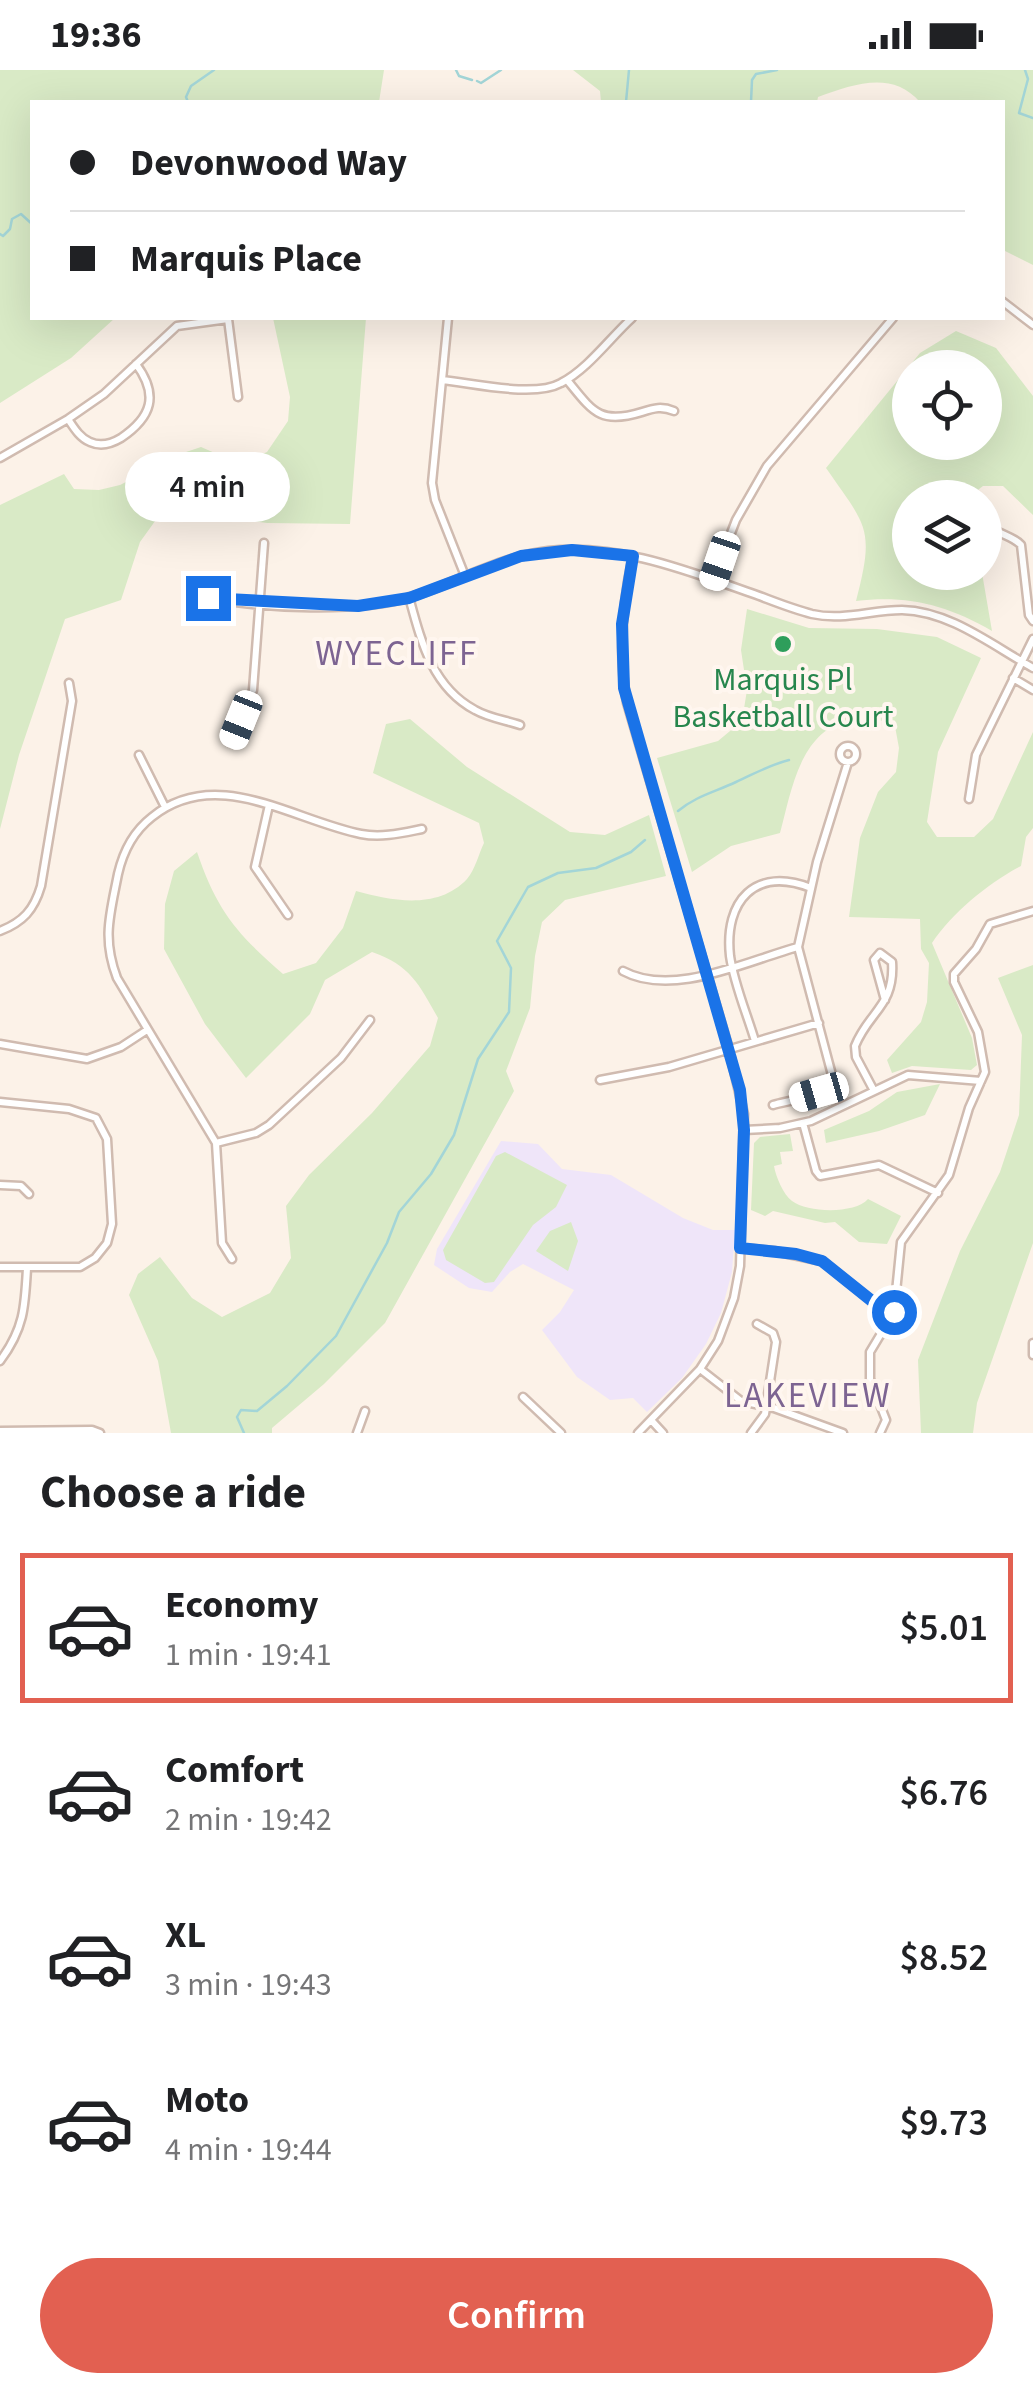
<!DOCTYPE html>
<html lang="en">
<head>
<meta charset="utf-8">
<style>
	body { margin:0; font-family:"Source Sans 3",sans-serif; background:#f2f2f2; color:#202124; height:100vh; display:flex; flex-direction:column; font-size:38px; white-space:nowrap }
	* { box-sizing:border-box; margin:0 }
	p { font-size:32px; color:#757577 }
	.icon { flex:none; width:55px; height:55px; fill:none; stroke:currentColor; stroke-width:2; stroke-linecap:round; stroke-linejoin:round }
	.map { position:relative; height:1363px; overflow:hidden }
	.panel { display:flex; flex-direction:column; background:#fff; flex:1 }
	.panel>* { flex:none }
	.top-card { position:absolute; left:30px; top:30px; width:975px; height:220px; border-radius:0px; box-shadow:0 10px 40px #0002; display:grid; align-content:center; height:220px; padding:0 40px; background:#fff }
	.buttons { position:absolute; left:892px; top:280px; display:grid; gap:20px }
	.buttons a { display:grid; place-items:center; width:110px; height:110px; border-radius:50%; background:#fff; box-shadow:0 10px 40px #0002; font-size:50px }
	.end { position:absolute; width:45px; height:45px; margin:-22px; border:12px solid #1a73e8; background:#fff; box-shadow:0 0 0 5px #fff }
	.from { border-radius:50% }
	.bubble { position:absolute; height:70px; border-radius:35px; background:#fff; box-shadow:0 10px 40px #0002; font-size:32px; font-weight:600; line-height:70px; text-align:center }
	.car { position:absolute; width:30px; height:60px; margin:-30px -15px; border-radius:12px; box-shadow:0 0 8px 2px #0007; background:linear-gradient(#fff 24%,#345 0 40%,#fff 0 76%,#345 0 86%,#fff 0) }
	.top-card b { display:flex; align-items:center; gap:35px; height:95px; font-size:38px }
	.top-card b+b { border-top:2px solid #e0e0e0 }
	.top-card i { width:25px; height:25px; background:#202124 }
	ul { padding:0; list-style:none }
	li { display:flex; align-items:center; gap:30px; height:150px; margin:0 20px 15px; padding:0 20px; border:5px solid transparent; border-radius:0px }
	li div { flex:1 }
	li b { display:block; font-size:38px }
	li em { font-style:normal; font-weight:600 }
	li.active { border-color:#e26051 }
	li>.icon { width:90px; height:90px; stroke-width:1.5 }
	h2 { padding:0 40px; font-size:45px; line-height:120px }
	.cta { display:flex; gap:20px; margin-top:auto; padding:20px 40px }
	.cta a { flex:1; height:115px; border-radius:60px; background:#e26051; color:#fff; font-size:40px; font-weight:600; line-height:115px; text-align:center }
	.status { display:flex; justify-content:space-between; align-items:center; height:70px; padding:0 50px; background:#fff; direction:ltr }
	.status svg { height:28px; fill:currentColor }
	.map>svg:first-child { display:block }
	.education { fill:#efe5f9 }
	.green { fill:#d9eac6; fill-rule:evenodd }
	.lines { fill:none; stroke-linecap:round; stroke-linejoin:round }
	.stream { stroke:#a3d5d7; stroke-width:2.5 }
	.street-casing { stroke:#d0bbb0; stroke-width:11 }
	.street { stroke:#fff; stroke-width:6 }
	.route { stroke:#1a73e8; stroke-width:12 }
	.leisure-dot { fill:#2e9e5b; stroke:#fff6ef; stroke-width:4 }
	.labels { text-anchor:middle; stroke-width:8; stroke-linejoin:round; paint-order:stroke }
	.leisure-label { font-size:32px; fill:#27864d; stroke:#fff6ef }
	.neighbourhood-label { font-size:35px; letter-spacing:2.5px; fill:#7d6492; stroke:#fff6ef }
</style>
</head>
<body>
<div class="status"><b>19:36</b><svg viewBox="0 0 49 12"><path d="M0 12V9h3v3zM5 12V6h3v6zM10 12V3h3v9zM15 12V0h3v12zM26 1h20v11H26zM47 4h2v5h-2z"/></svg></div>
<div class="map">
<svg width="1033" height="1363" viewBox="0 0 1033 1363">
	<rect width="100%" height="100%" fill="#fcf2e8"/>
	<path class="education" d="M501 1071 538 1074 562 1099 611 1105 683 1148 713 1160H735L732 1202 721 1243 706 1274 682 1308 647 1342 633 1328 610 1330 577 1307 542 1260 560 1242 574 1220 523 1194 510 1202 492 1222 469 1218 434 1195 437 1179Z"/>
	<path class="green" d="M0 0H384L379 32H32V248H115L71 288 0 333Z
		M573 0H1033V195L1003 180 1002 32H920C892 0 854 14 818 27L817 32H601L600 21Z
		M273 248H366L350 454 267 453 204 444 158 447 140 472 121 530 65 549 19 685 0 759V435L64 404 74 419 99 420 120 415 183 383 201 377 224 387 249 390 267 382 288 351 290 327Z
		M956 261 996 278 1033 326V445L1003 416H983L969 427 910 428V502L982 503 992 561C947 535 908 525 856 531 875 458 867 457 826 398L920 283ZM910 298H985V372H910Z
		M747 539 809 558 877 559 937 567 981 588 938 682 927 752 937 767H974L993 749 1033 662V758L1026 767 1021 796C989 813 953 842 932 873L972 968 977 995 971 1000 912 996 892 1003 887 990 921 952 927 932 929 893 921 879 920 849 849 847 860 768 878 722 896 702 899 678 894 651C880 651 860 648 846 651 799 664 791 723 780 763L731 776 692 802 657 688 718 671 742 651 747 620 741 580Z
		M410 649 467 697 570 762 605 765 649 745 666 806 565 830 542 852 535 886 530 938 506 1001 514 1021 385 1253 324 1314 272 1358V1363H171L158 1291 129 1225 138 1204 160 1187 192 1228 222 1247 270 1223 291 1188 286 1136 309 1105 372 1043 430 976 438 948C419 914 410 895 372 882L325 910 310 944 246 1008 205 954 164 879 165 834 174 801 197 782C217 841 237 864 283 904L316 893 343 858 356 821C392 831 438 840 467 809 475 800 479 783 484 773L479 753 373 703 386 654Z
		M1033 895V1173L977 1333 973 1363H921L918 1290 960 1181 1000 1102 1019 1045 1022 965 998 908Z
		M940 1014 925 1045 879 1061 826 1073 824 1060 869 1041 897 1022Z
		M790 1064 793 1081 780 1082 782 1094 774 1096C776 1107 783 1124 792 1131 808 1143 855 1144 868 1129L901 1146 887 1174 859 1172 835 1152 825 1153 773 1141 765 1146 751 1140 754 1073 760 1067Z
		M505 1082 567 1115 556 1137 533 1155 494 1212 485 1213 446 1190 443 1180 496 1086Z
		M571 1152 578 1171 568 1201 536 1181 550 1161Z"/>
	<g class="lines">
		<path class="stream" d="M456 0 459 6 472 10
			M1025 0 1028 9 1019 43 1033 48
			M477 11 481 13 501 0
			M188 32 186 27 191 16 214 0
			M626 32 629 0
			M751 32 752 10 756 4 777 0
			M0 164 3 166 10 159 12 149 21 144 32 154
			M678 741C696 726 715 722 736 712 754 704 769 695 789 690
			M244 1363 237 1347 241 1340 257 1341 287 1316 336 1266 387 1173 399 1142 431 1104 454 1065 478 989 509 942 511 898 497 871 528 817 558 803 596 798 631 782 645 770"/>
		<g class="street-casing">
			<path id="street" d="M1002 231 1033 255
				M448 248 432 413 435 430 465 506
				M228 249 238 327
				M442 310C473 313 534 328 561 313 588 299 610 268 632 248
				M567 310C593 342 600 355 642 342 654 338 662 336 674 341
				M68 349C74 358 80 368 90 372 101 377 111 374 121 368 152 347 159 325 136 294
				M0 388 68 349 104 324 177 256 228 249
				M985 451C995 465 1011 464 1021 475L1029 545 1033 551
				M633 486C622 535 618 583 627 633L729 979 744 1044 740 1196 734 1228 718 1271 700 1299 638 1363
				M713 510 736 450 767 396 893 248
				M409 527C421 571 432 617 475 640 489 648 505 650 520 655
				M208 528C265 538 356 543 411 527 458 512 499 487 548 481 619 473 688 501 754 524 773 531 792 539 812 544 843 551 871 540 902 540 950 541 993 576 1033 598
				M1013 608 1033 620
				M232 673 253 620 264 473
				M840 684a8 8 0 1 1 16 0a8 8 0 1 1-16 0Z
				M139 685 165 737
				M969 729 976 685 1033 569
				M269 735 255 797 288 845
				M0 861C23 852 34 840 41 816L72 631 69 613
				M623 901C673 928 746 891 798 877
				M755 971C747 944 734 914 730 886 724 831 755 796 811 818
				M0 974 87 989 121 977 147 960
				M600 1010 669 997 819 953
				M873 1019 856 987 855 976C869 941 895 936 892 892L880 883 874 890 885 930
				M0 1032 69 1039 96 1048 107 1069 112 1154 107 1173 95 1188 80 1197H0
				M773 1035C794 1029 823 1028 832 1005L798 877 817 792 848 692
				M803 1053 816 1101 820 1106 879 1095 938 1123
				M744 1060 780 1058 811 1051 908 1005 981 1011
				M216 1073 256 1063 269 1055 341 988 370 950
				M0 1115 21 1116 29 1124
				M741 1178 774 1181 822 1191 892 1247
				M232 1189 222 1173 216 1073 117 908C102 868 110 845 118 804 123 782 134 761 152 747 217 695 292 750 361 764 382 768 402 763 422 759
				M1033 1273V1285
				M0 1291C24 1259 25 1237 27 1198
				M700 1299 741 1331 774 1338 843 1363
				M523 1327 561 1363
				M651 1350 663 1363
				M0 1361 92 1360 100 1363
				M357 1363 365 1341
				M751 1363 765 1344 776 1272 773 1263 757 1254
				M880 1363 886 1350 870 1309V1282L894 1242 901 1172 949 1105 969 1038 985 1002 978 962 954 912V904L976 879 990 854 1033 841"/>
		</g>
		<use href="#street" class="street"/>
	</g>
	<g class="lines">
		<path class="route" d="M208 528 358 536 409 528 521 486 572 480 633 486 622 554 624 618 740 1020 744 1060 740 1178 796 1184 822 1191 892 1247 894 1242"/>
	</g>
	<circle class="leisure-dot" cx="783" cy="574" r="10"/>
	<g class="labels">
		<g class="leisure-label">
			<text x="783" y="620">Marquis Pl<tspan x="783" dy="37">Basketball Court</tspan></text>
		</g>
		<g class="neighbourhood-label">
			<text x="397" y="595">WYECLIFF</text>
			<text x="808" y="1337">LAKEVIEW</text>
		</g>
	</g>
</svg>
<div class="buttons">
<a><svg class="icon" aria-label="locate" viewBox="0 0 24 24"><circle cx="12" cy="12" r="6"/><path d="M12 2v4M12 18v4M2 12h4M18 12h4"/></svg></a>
<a><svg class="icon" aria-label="layers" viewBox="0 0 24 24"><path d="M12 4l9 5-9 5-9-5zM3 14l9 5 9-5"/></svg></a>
</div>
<i class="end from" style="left:894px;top:1242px"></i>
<i class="end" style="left:208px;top:528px"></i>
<div class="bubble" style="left:125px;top:382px;width:165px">4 min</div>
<i class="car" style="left:720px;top:491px;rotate:199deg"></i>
<i class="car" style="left:241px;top:650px;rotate:202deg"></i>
<i class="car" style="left:819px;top:1022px;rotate:254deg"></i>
<div class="top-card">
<b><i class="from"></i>Devonwood Way</b>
<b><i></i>Marquis Place</b>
</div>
</div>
<section class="panel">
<h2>Choose a ride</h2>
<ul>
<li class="active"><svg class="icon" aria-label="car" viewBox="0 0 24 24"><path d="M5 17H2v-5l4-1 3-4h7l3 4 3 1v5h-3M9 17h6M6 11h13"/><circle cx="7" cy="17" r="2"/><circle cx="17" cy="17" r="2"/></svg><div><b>Economy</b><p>1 min · 19:41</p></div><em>$5.01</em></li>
<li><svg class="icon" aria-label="car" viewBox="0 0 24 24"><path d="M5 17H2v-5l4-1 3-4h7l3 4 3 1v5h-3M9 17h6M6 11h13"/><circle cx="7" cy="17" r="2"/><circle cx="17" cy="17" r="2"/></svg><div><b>Comfort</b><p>2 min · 19:42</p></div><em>$6.76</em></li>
<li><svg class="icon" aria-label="car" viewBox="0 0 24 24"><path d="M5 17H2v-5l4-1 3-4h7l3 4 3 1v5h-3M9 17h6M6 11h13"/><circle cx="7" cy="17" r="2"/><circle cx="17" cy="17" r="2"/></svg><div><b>XL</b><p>3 min · 19:43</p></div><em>$8.52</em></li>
<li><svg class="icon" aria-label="car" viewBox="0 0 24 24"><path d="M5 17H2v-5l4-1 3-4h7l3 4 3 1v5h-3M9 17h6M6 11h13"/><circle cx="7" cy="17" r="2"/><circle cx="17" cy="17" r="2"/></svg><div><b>Moto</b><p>4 min · 19:44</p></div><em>$9.73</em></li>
</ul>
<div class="cta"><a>Confirm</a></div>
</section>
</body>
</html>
